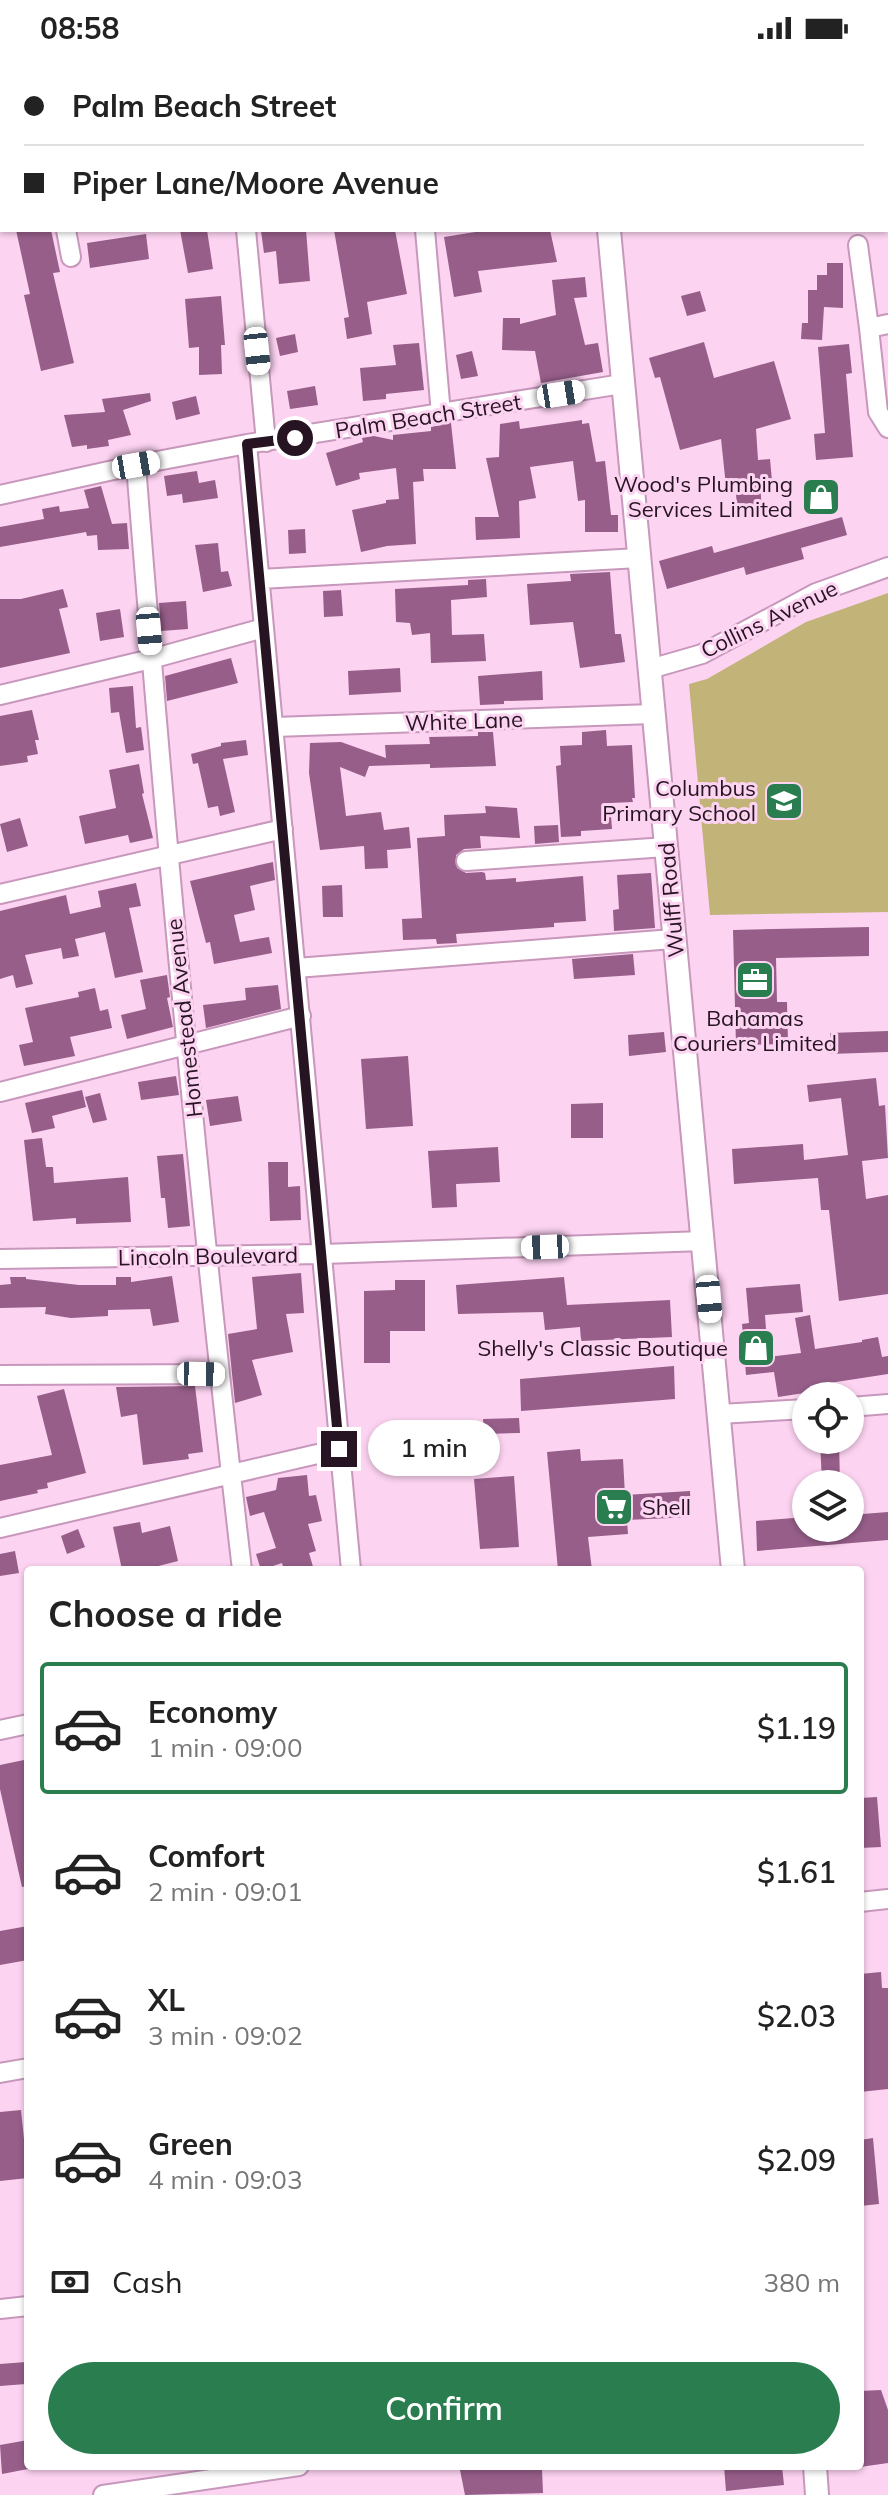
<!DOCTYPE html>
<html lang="en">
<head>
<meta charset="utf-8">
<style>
	body { margin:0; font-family:Mulish,sans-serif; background:#f2f2f2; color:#222; height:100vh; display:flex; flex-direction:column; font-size:30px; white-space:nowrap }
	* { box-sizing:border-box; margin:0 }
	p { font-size:26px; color:#767676 }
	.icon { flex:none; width:44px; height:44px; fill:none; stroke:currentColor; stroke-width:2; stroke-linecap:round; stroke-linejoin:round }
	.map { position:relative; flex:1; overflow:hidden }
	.side { position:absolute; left:24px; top:1510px; width:840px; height:904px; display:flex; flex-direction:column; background:#fff; border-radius:8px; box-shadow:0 2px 6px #0004 }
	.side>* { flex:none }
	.hud { position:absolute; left:0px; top:0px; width:888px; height:176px; box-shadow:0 2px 6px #0004; display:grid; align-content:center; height:176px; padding:0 24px; background:#fff }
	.tools { position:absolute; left:792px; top:1326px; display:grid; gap:16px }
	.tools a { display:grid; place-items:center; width:72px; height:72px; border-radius:50%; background:#fff; box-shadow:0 2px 6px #0004; font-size:40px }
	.end { position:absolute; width:36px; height:36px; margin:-18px; border:10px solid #261422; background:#fff; box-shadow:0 0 0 4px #fff }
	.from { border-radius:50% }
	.bubble { position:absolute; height:56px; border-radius:28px; background:#fff; box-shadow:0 2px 6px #0004; font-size:26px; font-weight:600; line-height:56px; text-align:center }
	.car { position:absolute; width:24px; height:48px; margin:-24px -12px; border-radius:10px; box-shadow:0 0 6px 2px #0007; background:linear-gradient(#fff 24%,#345 0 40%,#fff 0 76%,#345 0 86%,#fff 0) }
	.hud b { display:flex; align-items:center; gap:28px; height:76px; font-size:30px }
	.hud b+b { border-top:2px solid #e0e0e0 }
	.hud i { width:20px; height:20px; background:#222 }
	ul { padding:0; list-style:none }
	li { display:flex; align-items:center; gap:24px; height:132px; margin:0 16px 12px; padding:0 8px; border:4px solid transparent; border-radius:8px }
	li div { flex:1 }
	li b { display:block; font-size:30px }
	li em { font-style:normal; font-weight:600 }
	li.selected { border-color:#2a7d4f }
	li>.icon { width:72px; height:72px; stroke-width:1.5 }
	h2 { padding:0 24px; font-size:36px; line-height:96px }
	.pay { display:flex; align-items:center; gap:20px; height:88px; padding:0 24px; font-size:30px }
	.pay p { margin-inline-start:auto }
	.primary-button { display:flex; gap:16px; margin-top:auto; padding:16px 24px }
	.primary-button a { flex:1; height:92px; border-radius:48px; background:#2a7d4f; color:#fff; font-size:32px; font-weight:600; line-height:92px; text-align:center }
	.status { display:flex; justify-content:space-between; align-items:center; height:56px; padding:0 40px; background:#fff; direction:ltr }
	.status svg { height:22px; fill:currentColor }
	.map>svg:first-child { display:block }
	.green { fill:#c2b378 }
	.building { fill:#965e89 }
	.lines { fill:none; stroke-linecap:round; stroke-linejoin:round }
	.minor-casing { stroke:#c897bc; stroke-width:22 }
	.major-casing { stroke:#c897bc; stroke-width:26 }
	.minor { stroke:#fff; stroke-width:18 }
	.major { stroke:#fff; stroke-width:22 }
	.route { stroke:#261422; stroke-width:10 }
	.labels { text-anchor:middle; stroke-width:6; stroke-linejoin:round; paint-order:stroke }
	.street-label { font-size:22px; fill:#261422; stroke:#fcd3f1 }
	.poi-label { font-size:22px; fill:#261422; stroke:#fcd3f1; text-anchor:end }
</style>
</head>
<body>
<div class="status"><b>08:58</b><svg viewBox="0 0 49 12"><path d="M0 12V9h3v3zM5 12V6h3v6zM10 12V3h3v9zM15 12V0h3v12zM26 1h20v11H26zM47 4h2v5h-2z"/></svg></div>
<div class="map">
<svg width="888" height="2439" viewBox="0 0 888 2439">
	<rect width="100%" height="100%" fill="#fcd3f1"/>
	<path class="green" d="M888 537V856L710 859 689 628 707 623 806 566Z"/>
	<path class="building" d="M16 174H51L60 216 53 217 74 307 41 315 24 239 30 238Z
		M180 174H207L213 213 188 217Z
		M272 174H306L310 225 279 228 276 195 264 197 261 175Z
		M334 174H395L407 238 367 246 372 278 347 283 344 262 349 261Z
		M488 174H550L557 206 478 215 482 236 454 241 444 181Z
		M146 178 149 203 90 212 87 187Z
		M827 207H843V252L824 251 822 284 801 283 802 267H808V234H817V219H827Z
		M585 221 587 241 574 242 585 289 598 287 603 316 541 327 535 295 502 294 503 262H520V268L556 259 552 224Z
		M700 235 706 255 687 260 681 240Z
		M221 240 225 289H221L222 318 199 319V291L189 292 185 243Z
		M295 278 298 296 280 300 276 282Z
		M704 286 714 322 774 305 791 363 756 373 758 404 770 403 772 425 760 426 762 456 738 458 735 429 726 430 721 383 680 394 660 321 655 322 649 302Z
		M419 287 424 334 386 338V343L363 345 360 312 396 309 393 289Z
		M849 288 852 317 846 318 853 401 816 404 814 378 825 377 818 291Z
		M472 295 478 320 461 323 456 299Z
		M315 330 318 349 290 353 287 335Z
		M150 337 151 345 123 354 131 379 108 384 109 390 87 393V389L72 391 64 359 105 356 102 343Z
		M196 340 200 358 176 364 172 346Z
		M582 364V368L589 367 596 406 605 405 611 459H618V476H585V444L578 445 573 405 530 411 536 442 519 445 520 482 476 484 475 461H499L486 402 499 401 500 368 519 365 520 373Z
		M451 367 456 413H423L424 425 413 426 416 488 387 490 361 496 352 454 386 447V444L399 443 396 412 359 417 360 423 336 430 326 397 363 386 362 382 374 380 393 384V379L431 375V371Z
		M197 415 199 427 215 424 218 442 183 447 182 438 167 440 164 420Z
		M101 430 112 468 127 467 129 493 98 494 97 479 87 480 86 476 0 491V471L44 463 42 453 59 450 60 456 89 452 84 434Z
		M833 430 839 449 810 452 806 437Z
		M842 461 847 479 801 492 804 503 746 519 744 511 667 533 659 505 712 490 714 497Z
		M305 473 306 497 289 498 288 474Z
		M218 487 221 516 228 515 232 530 203 536 195 489Z
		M610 516 615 578H621L625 606 580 612 573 566 530 569 527 528 571 525 570 518Z
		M486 523 487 541 451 544 452 579 484 578 486 605 431 607 430 577 412 579 410 567 396 566 395 533 468 529V524Z
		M63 533 68 551 59 553 70 597 0 612V543H21Z
		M341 534 343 560 324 561 323 535Z
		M186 545 188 573 161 575 159 547Z
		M120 553 124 581 100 585 96 557Z
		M231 602 238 627 167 645 165 620Z
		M400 612 401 636 349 639 348 615Z
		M542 615 543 644 504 645V648L480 649 478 620Z
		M133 630 136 672 141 671 144 694 126 697 119 656 111 657 109 632Z
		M32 654 39 684H35L38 698 27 700 28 706 0 710V660Z
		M606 674 607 690 632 689 635 742H632L633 746 610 747 612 773 581 775V780L561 781 556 710 561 709 560 690 582 689V676Z
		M478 676H493L496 710 430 712V708L369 710 365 721 340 711 346 760 381 756 384 774 409 771 411 792 387 794 388 812 365 813 364 790 320 794 309 717 310 687 341 686 386 702 385 689 430 688 429 681 478 680Z
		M246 684 248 699 223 703 235 756 220 760 218 750 208 752 198 707 193 708 191 698 221 690V687Z
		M139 708 144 737 142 738 153 782 130 787 128 779 85 788 79 760 116 752 109 714Z
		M485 750 517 752 520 782 480 780 481 792 464 793 456 799 457 812 466 817 482 816 485 817 486 824 516 822V826L583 820 586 865 554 867V871L456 878 457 887 437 888 436 883 403 884 402 863 422 862 417 782 445 780 444 759 486 757Z
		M20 762 28 790 7 796 0 768Z
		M558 769 559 786 535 788 534 770Z
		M273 806 275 824 250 830 255 854 234 859 240 886 269 881 272 897 214 908 210 886 206 887 190 825Z
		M651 817 655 872 614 875 613 854 619 853 617 819Z
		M136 827 141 850 129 852 143 916 115 922 105 876 75 883 79 900 63 903 61 892 25 899 33 928 16 932 13 919 0 923V855L66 839 70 858 101 851 98 835Z
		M342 829 343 861H323L322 830Z
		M869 871V900L776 902 777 946H787L788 988 736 989 733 874Z
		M633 898 635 919 574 923 572 903Z
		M167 919 170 941 167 942 173 971 127 983 121 959 146 953 140 924Z
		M278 929 281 953 206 972 203 949 246 944 245 932Z
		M95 932 100 955 108 953 112 972 70 981 75 1000 24 1010 19 989 33 986 25 952 79 941 78 936Z
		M888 975V996L830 998V977Z
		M664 976 666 996 629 1000 628 979Z
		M408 1000 413 1070 366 1073 361 1003Z
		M176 1020 179 1039 141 1044 138 1026Z
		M876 1022 879 1050 885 1049 888 1102 862 1105 866 1143 888 1139V1238L839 1245 829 1154H821L818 1122 734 1128 732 1093 803 1088 804 1104 848 1099 841 1042 809 1046 807 1029Z
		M82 1034 86 1051 52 1060 55 1072 32 1077 25 1047Z
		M100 1037 107 1064 93 1067 85 1041Z
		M238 1040 242 1065 210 1070 206 1044Z
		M603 1047V1082H571V1048Z
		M42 1082 46 1111H53L54 1127 128 1121 131 1166 76 1168V1162L33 1165 24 1084Z
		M498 1091 500 1126 456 1128 457 1151 432 1152 428 1095Z
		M183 1098 190 1170 168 1172 165 1142H161L157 1100Z
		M268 1106H288V1131L300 1130 301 1164 270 1165Z
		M301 1217 304 1257 286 1258 293 1296 252 1304 262 1339 235 1347 228 1278 257 1273 252 1221Z
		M172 1220 179 1266 153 1270 150 1253 108 1254V1260L71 1262 45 1258 46 1251 0 1252V1229L11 1228 10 1221H26V1223L79 1229H116V1221H131V1226Z
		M564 1221 567 1249 670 1244 672 1281 581 1285 580 1271 545 1274 543 1256 458 1258 456 1229Z
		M395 1224H425V1275H390V1307H364V1235L395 1234Z
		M800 1228 803 1256 765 1259 768 1301 801 1297 795 1262 810 1259 815 1293 862 1286V1284L878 1281 882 1301 888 1300V1318L810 1330 811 1336 778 1341 774 1316 746 1319 742 1268 749 1267 746 1232Z
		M674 1310 675 1343 521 1355 520 1323Z
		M195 1330 203 1396 188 1398 189 1403 143 1409 137 1358 121 1361 116 1331Z
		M64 1333 86 1417 47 1427 48 1432 37 1434 38 1437 0 1445V1409L52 1399 37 1340Z
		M519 1362 520 1377 484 1378 483 1363Z
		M820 1384H839L840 1428H822Z
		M580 1393 581 1405 623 1403 625 1439 690 1435 691 1461 627 1464 628 1478 588 1481 592 1514H558L547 1396Z
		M307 1419 309 1440 316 1439 322 1465 308 1468 316 1495 309 1497 314 1514H284L282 1507 261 1514 256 1498 276 1492 264 1456 250 1460 246 1441 276 1434 278 1422Z
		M514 1420 519 1491 480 1493 474 1423Z
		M888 1456V1484L757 1495 756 1465 806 1461V1472H850V1459Z
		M140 1466 142 1477 170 1470 178 1505 143 1514H122L113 1471Z
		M78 1473 85 1491 67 1498 61 1480Z
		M15 1495 19 1517 0 1520V1498Z
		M24 1704 28 1722V1830L22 1831 0 1733V1709Z
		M877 1741 881 1791 860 1792V1742Z
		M28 1870V1904L0 1909V1875Z
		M881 1916 882 1932H888V2033L860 2036V1918Z
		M21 2054 28 2122 0 2125V2056Z
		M873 2082 879 2148 860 2150V2084Z
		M26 2306V2328L0 2330V2308Z
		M881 2334 888 2354V2407L860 2411V2335Z
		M28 2384V2413L2 2418 0 2389Z
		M502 2410 503 2414 542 2413 543 2437 465 2439 460 2414Z
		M724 2410H782L784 2429 726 2435Z"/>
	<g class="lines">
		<g class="minor-casing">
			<path id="minor" d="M90 0 91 2
				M107 2 114 0
				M619 2 630 0
				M0 34H2
				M66 174 71 201
				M246 174 266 386
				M425 174 441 358
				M858 189 869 272
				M888 268 869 272 878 356 888 372
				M247 388 351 1514
				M136 409C165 778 199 1146 242 1514
				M0 439 136 409 247 388 622 328
				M260 523 639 502
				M650 613 702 598 816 537 888 511
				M0 639 151 603 264 572
				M274 671 653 658
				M466 805 666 791
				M0 838 283 773
				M296 912 673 883
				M0 1036 301 960
				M0 1203 323 1198 704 1185
				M0 1319 220 1318
				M850 1351 888 1348
				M719 1358 806 1353
				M0 1472 339 1393
				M0 1674 28 1668
				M860 1846 888 1843
				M0 2017 28 2012
				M0 2253 28 2250
				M103 2439 299 2410"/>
		</g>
		<g class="major-casing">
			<path id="major" d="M594 0V2
				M609 174 733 1514
				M815 2410 817 2439"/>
		</g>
		<use href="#minor" class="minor"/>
		<use href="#major" class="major"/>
	</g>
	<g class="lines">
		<path class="route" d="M295 382 247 388 339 1393"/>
	</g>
	<defs>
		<g id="shop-square" transform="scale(2)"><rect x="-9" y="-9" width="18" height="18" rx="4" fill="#2a7d4f" stroke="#fcd3f1"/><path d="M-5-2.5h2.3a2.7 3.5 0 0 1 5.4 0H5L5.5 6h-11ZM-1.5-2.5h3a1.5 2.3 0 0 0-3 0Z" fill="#fff"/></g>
		<g id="school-square" transform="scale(2)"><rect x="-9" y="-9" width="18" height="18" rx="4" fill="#2a7d4f" stroke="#fcd3f1"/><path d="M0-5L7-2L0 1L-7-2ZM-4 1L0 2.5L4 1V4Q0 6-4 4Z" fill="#fff"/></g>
		<g id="office-square" transform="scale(2)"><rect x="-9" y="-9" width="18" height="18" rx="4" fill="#2a7d4f" stroke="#fcd3f1"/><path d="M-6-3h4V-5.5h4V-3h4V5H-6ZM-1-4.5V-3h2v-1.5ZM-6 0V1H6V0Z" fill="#fff"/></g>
		<g id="supermarket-square" transform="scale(2)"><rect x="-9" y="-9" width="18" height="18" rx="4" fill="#2a7d4f" stroke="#fcd3f1"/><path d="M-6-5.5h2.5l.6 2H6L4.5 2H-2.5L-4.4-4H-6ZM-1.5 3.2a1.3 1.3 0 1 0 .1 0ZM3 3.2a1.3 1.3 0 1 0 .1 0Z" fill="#fff"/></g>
	</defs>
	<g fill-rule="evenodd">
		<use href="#shop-square" x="821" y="441"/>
		<use href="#school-square" x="784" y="745"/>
		<use href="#office-square" x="755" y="924"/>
		<use href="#shop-square" x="756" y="1292"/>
		<use href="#supermarket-square" x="614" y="1451"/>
	</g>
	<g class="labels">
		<g class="street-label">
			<text transform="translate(428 360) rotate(-9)" y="8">Palm Beach Street</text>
			<text transform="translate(769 563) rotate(-26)" y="8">Collins Avenue</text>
			<text transform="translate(464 665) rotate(-2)" y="8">White Lane</text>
			<text transform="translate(671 844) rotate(-95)" y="8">Wulff Road</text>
			<text transform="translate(184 962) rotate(-96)" y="8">Homestead Avenue</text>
			<text transform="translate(208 1200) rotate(-1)" y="8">Lincoln Boulevard</text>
		</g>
		<g class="poi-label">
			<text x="793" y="436">Wood's Plumbing<tspan x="793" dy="25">Services Limited</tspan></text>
			<text x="756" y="740">Columbus<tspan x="756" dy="25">Primary School</tspan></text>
			<text x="755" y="970" text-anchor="middle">Bahamas<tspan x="755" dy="25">Couriers Limited</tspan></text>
			<text x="728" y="1300">Shelly's Classic Boutique</text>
			<text x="642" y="1459" text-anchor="start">Shell</text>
		</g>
	</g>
</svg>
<div class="tools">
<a><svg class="icon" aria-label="locate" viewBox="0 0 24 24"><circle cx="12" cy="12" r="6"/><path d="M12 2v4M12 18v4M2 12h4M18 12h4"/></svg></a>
<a><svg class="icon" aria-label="layers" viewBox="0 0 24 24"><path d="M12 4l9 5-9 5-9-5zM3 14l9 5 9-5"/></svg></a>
</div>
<i class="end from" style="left:295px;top:382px"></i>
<i class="end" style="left:339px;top:1393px"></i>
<div class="bubble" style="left:368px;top:1364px;width:132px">1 min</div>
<i class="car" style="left:257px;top:295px;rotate:174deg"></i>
<i class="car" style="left:561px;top:338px;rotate:81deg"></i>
<i class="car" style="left:136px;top:409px;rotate:80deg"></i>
<i class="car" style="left:149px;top:575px;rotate:175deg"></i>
<i class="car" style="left:545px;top:1191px;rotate:268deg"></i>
<i class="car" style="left:709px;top:1243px;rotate:175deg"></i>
<i class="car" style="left:201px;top:1318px;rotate:91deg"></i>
<div class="hud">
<b><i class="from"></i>Palm Beach Street</b>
<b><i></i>Piper Lane/Moore Avenue</b>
</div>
<section class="side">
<h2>Choose a ride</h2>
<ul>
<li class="selected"><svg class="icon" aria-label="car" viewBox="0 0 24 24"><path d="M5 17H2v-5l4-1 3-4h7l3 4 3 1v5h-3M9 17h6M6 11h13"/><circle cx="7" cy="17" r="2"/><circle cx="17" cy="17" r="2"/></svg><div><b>Economy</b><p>1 min · 09:00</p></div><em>$1.19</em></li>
<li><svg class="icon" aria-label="car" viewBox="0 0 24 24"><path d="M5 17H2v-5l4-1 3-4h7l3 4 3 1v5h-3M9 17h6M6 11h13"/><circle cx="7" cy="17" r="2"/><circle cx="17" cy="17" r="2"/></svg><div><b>Comfort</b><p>2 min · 09:01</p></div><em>$1.61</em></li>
<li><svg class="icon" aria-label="car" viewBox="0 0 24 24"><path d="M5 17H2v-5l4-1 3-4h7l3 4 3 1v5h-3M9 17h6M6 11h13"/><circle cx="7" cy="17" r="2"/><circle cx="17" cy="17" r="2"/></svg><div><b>XL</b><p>3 min · 09:02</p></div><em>$2.03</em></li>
<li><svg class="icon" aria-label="car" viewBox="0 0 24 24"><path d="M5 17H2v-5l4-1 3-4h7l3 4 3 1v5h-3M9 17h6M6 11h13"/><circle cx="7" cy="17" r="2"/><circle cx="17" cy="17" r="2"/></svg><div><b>Green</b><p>4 min · 09:03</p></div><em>$2.09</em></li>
</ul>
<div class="pay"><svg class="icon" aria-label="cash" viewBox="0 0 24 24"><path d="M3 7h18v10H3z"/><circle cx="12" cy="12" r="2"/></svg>Cash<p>380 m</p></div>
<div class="primary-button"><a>Confirm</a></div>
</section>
</div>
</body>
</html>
